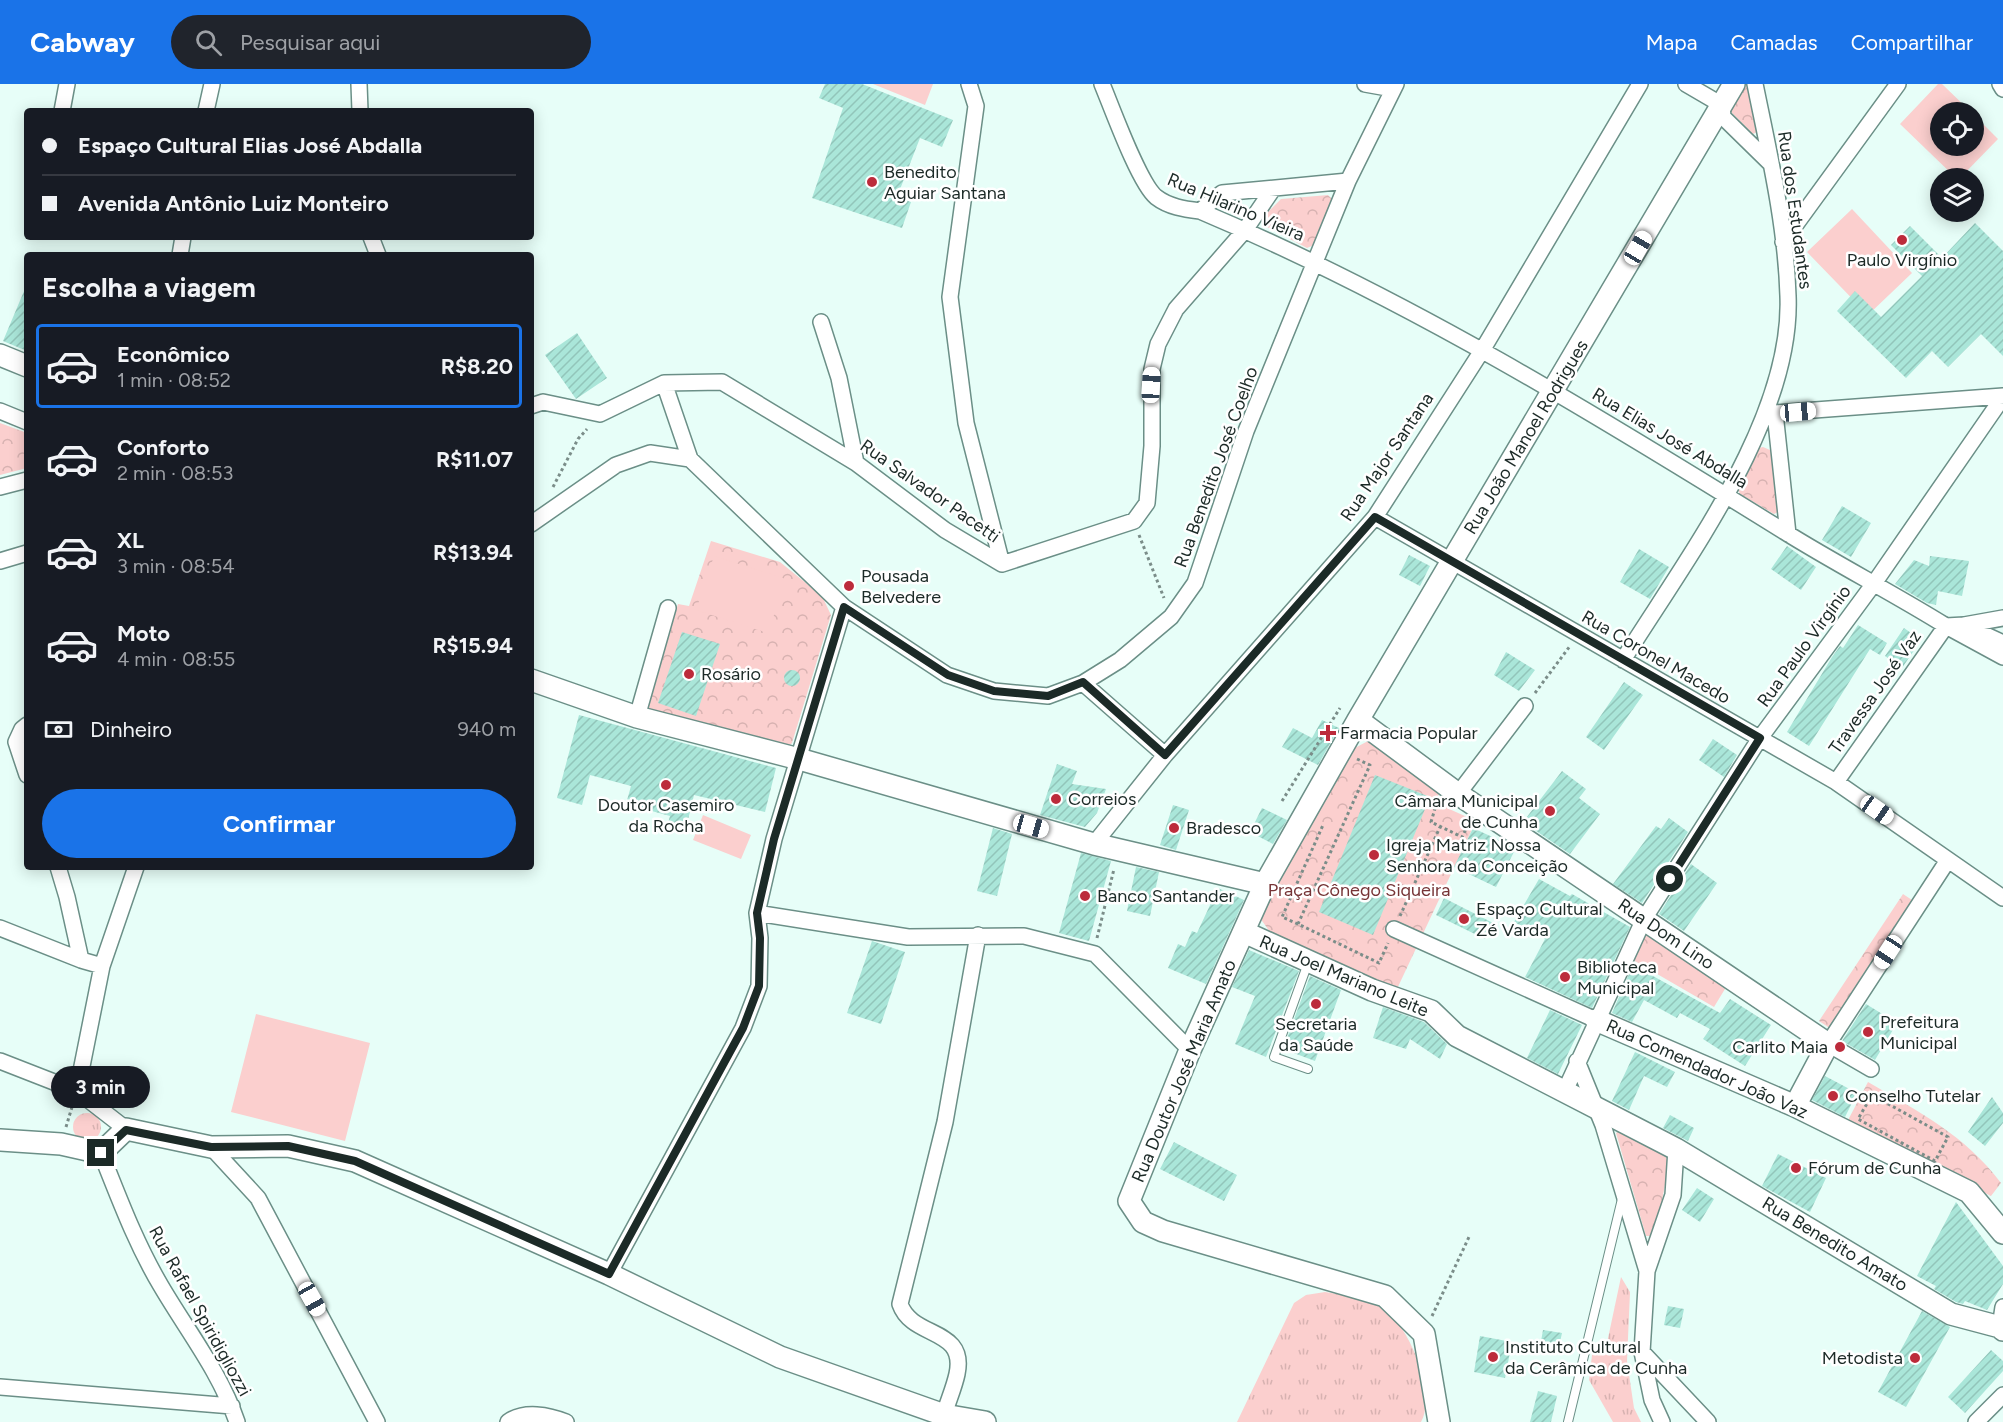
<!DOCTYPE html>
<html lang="pt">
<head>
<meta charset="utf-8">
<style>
	body { margin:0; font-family:Figtree,sans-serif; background:#20242c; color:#f1f3f6; height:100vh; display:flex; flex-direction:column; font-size:22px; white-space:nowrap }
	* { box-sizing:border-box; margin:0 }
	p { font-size:20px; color:#9ea1a6 }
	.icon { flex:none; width:33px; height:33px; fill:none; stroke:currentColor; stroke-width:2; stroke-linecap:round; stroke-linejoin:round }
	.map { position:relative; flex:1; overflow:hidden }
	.panel { position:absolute; left:24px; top:168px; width:510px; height:618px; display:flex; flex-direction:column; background:#171b24; border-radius:6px; box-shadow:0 3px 15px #0003 }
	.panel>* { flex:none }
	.banner { position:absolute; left:24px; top:24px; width:510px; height:132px; border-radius:6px; box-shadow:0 3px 15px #0003; display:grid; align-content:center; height:132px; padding:0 18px; background:#171b24 }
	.tools { position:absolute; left:1930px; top:18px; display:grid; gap:12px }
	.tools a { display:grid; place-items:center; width:54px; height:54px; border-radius:50%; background:#171b24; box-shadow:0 3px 15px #0003; font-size:30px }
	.end { position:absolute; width:27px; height:27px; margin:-14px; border:8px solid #1c2a27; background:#fff; box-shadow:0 0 0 3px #fff }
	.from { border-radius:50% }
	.bubble { position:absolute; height:42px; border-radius:21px; background:#171b24; box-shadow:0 3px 15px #0003; font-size:20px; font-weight:700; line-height:42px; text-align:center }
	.car { position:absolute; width:18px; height:36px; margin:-18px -9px; border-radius:8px; box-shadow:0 0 4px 2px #0007; background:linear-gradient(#fff 24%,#345 0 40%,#fff 0 76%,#345 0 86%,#fff 0) }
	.banner b { display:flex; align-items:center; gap:21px; height:57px; font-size:22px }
	.banner b+b { border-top:2px solid #363941 }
	.banner i { width:15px; height:15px; background:#f1f3f6 }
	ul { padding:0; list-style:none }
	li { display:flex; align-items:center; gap:18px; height:84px; margin:0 12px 9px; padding:0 6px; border:3px solid transparent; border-radius:6px }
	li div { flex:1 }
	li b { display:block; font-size:22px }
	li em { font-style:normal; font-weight:700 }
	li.current { border-color:#1a73e8 }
	li>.icon { width:54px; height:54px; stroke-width:1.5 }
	h2 { padding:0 18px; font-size:27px; line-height:72px }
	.pay { display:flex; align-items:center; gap:15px; height:66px; padding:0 18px; font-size:22px }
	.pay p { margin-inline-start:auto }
	.cta { display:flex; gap:12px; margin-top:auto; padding:12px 18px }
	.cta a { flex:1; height:69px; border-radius:36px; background:#1a73e8; color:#fff; font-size:24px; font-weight:700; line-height:69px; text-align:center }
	header { display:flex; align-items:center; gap:36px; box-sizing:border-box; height:84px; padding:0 30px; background:#1a73e8; color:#fff }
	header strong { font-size:28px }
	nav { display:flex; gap:33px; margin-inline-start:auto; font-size:21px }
	.search { width:420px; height:54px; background:#20242c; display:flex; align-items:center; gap:15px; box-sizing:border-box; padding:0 21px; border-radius:33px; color:#9ea1a6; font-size:22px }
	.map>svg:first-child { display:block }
	.grass { fill:url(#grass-tufts) }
	.park { fill:url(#park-crowns) }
	.pitch { fill:#fbcfce }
	.building { fill:url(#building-hatch) }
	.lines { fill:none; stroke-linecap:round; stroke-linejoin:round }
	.lane-casing { stroke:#6b8f87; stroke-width:10 }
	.street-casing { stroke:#6b8f87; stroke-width:18 }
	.secondary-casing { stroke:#6b8f87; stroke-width:24 }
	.path { stroke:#7b8d89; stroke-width:3; stroke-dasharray:3 3; stroke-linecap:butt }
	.lane { stroke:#fff; stroke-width:8 }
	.street { stroke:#fff; stroke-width:15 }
	.secondary { stroke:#fff; stroke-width:21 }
	.route { stroke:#1c2a27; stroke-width:8 }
	.poi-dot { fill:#bc2b3b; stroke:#fff; stroke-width:2 }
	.labels { text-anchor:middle; stroke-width:5; stroke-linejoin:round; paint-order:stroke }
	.poi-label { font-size:18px; fill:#1c2a27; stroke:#fff; text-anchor:start }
	.street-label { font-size:18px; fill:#1c2a27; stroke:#fff }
	.park-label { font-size:18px; fill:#763436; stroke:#fff }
</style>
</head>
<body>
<header>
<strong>Cabway</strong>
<div class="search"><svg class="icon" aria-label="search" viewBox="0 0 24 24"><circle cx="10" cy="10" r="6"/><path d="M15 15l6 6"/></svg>Pesquisar aqui</div>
<nav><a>Mapa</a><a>Camadas</a><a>Compartilhar</a></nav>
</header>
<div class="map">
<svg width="2003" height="1338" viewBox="0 0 2003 1338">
	<defs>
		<pattern id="grass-tufts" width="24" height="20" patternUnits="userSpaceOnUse" patternTransform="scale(1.5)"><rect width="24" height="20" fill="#fbcfce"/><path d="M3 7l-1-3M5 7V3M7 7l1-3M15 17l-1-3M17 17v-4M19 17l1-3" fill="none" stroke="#d7b2b1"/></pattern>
		<pattern id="park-crowns" width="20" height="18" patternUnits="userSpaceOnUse" patternTransform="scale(1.5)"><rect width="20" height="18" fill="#fbcfce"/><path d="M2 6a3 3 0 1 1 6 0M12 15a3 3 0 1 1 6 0" fill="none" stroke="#d7b2b1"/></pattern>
		<pattern id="building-hatch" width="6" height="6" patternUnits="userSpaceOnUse" patternTransform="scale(1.5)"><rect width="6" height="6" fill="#aae6d9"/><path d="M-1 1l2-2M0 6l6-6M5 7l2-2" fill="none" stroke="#92c5ba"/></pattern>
	</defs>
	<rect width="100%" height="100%" fill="#e7fef8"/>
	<path class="grass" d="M73 1043a14 14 0 1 1 28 0a14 14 0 1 1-28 0Z
		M1621 1193 1630 1208 1627 1277 1634 1324 1641 1338H1613L1589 1296 1593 1263 1607 1259Z
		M1325 1208C1341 1211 1362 1212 1376 1218 1406 1233 1438 1308 1421 1338H1237L1294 1219 1306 1211Z"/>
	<path class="park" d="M1741 0H1749L1759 47 1753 50 1729 26Z
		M1328 111 1333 116 1314 161 1307 164 1265 142 1266 130 1281 115Z
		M0 339 27 349V384L0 391Z
		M1763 363 1770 366 1772 371 1780 427 1774 430 1740 410 1737 403 1759 364Z
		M711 457 780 478 822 512 831 531 792 659 787 664 648 625 678 520 689 522Z
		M1368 657 1375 659 1439 708 1438 713 1449 718 1447 724 1476 737 1396 907 1270 848 1260 834 1263 822 1351 666Z
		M1903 810 1915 818 1831 945 1819 937Z
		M1646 848 1728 900 1714 923 1633 876Z
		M1868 998C1919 1028 1965 1051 2001 1099L1991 1112 1847 1038Z
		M1625 1044 1666 1073 1669 1080 1658 1137 1650 1152H1646L1616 1049Z"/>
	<path class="pitch" d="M873 0H933L925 21Z
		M1938 0H1942L1971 28H1941V62H1974V31L1998 55 1960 94H1956L1900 40Z
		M1852 125 1912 189 1868 231 1807 168Z
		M714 472 786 495 768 549 696 526Z
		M703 731 751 751 741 775 693 756Z
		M256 930 370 959 345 1057 231 1028Z"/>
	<path class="building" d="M825 0H862L953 36 942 63 920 54 897 113 911 118 902 144 812 114 843 24 819 14Z
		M1975 139 2003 167V272L1981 250 1948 283 1932 267 1906 294 1837 227 1855 207 1881 233 1922 192 1891 161 1910 142 1942 174Z
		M27 200V267L3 257Z
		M577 249 607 294 576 315 545 271Z
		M1842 422 1871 439 1851 473 1822 456Z
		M1787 462 1816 483 1801 506 1771 485Z
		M1639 465 1669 483 1650 515 1620 498Z
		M1409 471 1430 482 1420 502 1399 491Z
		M1930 472 1969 477 1962 512 1938 507 1936 521 1927 519 1895 500 1914 476 1929 482Z
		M1858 541 1887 559 1880 571 1870 565 1809 662 1787 648 1832 573 1840 562 1843 564Z
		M1904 544 1921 556 1902 584 1885 572Z
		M682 548 720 560 696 632 658 619Z
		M1506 568 1535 586 1519 607 1494 591Z
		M784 594a8 8 0 1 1 16 0a8 8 0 1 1-16 0Z
		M1624 598 1643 611 1604 666 1586 653Z
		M579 631 776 684 765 728 694 711 686 744 668 739 670 732 626 720 631 702 590 691 582 721 557 714Z
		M1322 636 1339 644 1318 681 1282 663 1293 644 1312 654Z
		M1713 655 1737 671 1724 693 1699 676Z
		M1057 680 1077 687 1072 700 1106 705 1097 729 1085 743 1040 731Z
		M1562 687 1586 705 1579 714 1600 730 1570 770 1523 738Z
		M1375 691 1430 713 1373 851 1319 828Z
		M1173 721 1189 726 1176 766 1160 761Z
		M1262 724 1287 736 1273 760 1250 748Z
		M1669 734 1688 748 1642 819 1613 800 1656 742 1661 745Z
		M993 744 1012 750 997 812 977 807Z
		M1473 744 1516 764 1496 803 1454 783Z
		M1081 769 1111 777 1089 857 1059 849Z
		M1691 780 1717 799 1684 847 1659 830Z
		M1136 783 1159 788 1150 832 1127 827Z
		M1539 795 1570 812 1572 810 1630 843 1592 924 1525 893 1545 855 1514 838Z
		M1218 804 1244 816 1206 900 1168 884 1178 860 1185 863 1192 847 1197 849Z
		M1444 814 1493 839 1485 855 1436 831Z
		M872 857 905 868 881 940 847 929Z
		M1249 866 1299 887 1266 973 1235 960 1255 912 1232 903Z
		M1633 881 1720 929 1730 915 1771 941 1745 982 1703 955 1710 945 1680 929 1677 934 1644 916 1632 938 1612 929Z
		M1310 892 1341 906 1315 977 1283 965Z
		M1866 920 1897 939 1875 976 1842 957Z
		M1383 923 1424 938 1447 960 1440 975 1410 955 1406 965 1373 954Z
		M1550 926 1582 941 1558 990 1527 974Z
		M1635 968 1675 988 1667 1003 1644 992 1629 1026 1612 1017Z
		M1825 992 1857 1009 1845 1033 1812 1016Z
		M1992 1013 2003 1029V1039L1985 1062 1968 1048Z
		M1670 1031 1694 1044 1688 1057 1663 1044Z
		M1174 1058 1237 1091 1224 1117 1160 1085Z
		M1778 1070 1826 1094 1810 1128 1762 1102Z
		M1697 1104 1714 1115 1700 1138 1682 1126Z
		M1956 1118 2003 1182V1200L1987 1226 1965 1217 1963 1220 1956 1218 1934 1205 1936 1202 1917 1192Z
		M1668 1222 1684 1225 1680 1244 1664 1241Z
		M1922 1227 1950 1243 1906 1323 1878 1308Z
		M1543 1246 1562 1249 1558 1267 1540 1263Z
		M1480 1252 1512 1258 1505 1294 1474 1288Z
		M1991 1266 2003 1277V1287L1965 1329 1948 1313Z
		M1538 1307 1557 1312 1551 1338H1530Z"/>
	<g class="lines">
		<g class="lane-casing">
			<path id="lane" d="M1308 879 1274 973 1308 985
				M1568 1338 1622 1115"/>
		</g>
		<g class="street-casing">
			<path id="street" d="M359 0 360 27
				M969 0 976 22 950 213 966 339 1002 480
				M1102 0C1112 24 1139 99 1156 113 1169 123 1184 125 1200 127 1406 214 1595 330 1785 448 1838 481 1893 509 1946 542L1964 541 2003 559
				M1365 0 1393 5
				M1686 0 1722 21 1723 33 1771 80
				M2000 0 2003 5
				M62 27 67 0
				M206 27 212 0
				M1200 127 1222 109 1348 97
				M371 153 378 171
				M1783 158 1898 0
				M180 171 183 153
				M821 238 839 294 856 379
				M664 299 722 298 856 379 945 446 1002 480 1134 437 1147 419 1152 362V285L1158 260 1176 225 1245 146 1273 105
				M531 322 543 318 600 330 664 299 690 375
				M0 327 27 338
				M1768 327 1775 329 2003 312
				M1775 329 1788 450
				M0 403 27 396
				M1375 433 1836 698 2003 814
				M531 440 616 381 650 369 690 375 844 523 947 591 994 607 1048 612 1083 599 1120 576 1171 533 1195 499 1246 347 1348 97 1396 0
				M0 477 27 469
				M1964 541 2003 534
				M1623 576C1686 475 1793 335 1788 212 1786 141 1769 69 1755 0
				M1083 599 1165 671
				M637 633 668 524
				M27 641 22 645 16 658 27 691
				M1836 698 1946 542 2003 573
				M1458 710 1525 622
				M1094 760 1165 671 1375 433 1483 265 1640 0
				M58 783 67 813 81 876
				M757 829 908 853 1024 852 1095 870 1190 966
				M0 844 81 876 102 882
				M1394 845 1596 936
				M0 977 77 1007 126 1045
				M1577 977 1603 1041 1647 1187
				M1871 985 1828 960 1948 776
				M77 1007 102 882 136 783
				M1564 1009 1644 835 1760 654 1875 498 2003 313
				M211 1063 258 1114 377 1338
				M101 1069C119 1114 136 1160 161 1202 188 1248 220 1288 237 1338
				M609 1190 743 944 759 902 760 854 757 829 774 755 844 523
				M2000 1243 2003 1223
				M1642 1268 1708 1338
				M0 1303 232 1322
				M944 1331C948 1317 954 1304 957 1290 967 1243 912 1255 900 1220L945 1038 978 851
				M508 1338C524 1326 549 1331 566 1338
				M1662 1338 1652 1316 1642 1268 1647 1187 1673 1111 1676 1065
				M1976 1338 2003 1311"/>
		</g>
		<g class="secondary-casing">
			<path id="secondary" d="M0 271 27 282
				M531 596 637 633 799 675 1094 760 1265 800
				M1358 636 1458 710 1828 960 1795 1022
				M1244 848 1372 906 1431 927 1457 952 1676 1065 1951 1230 2000 1243 2003 1246
				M1596 936 1795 1022 1969 1108 2003 1149
				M0 1056 61 1060 101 1069 126 1045 211 1063 288 1062 355 1077 609 1190 780 1273 944 1331 985 1338
				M1439 1338 1424 1250 1385 1212 1163 1147 1143 1138 1129 1117 1190 966 1265 800 1358 636 1734 0"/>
		</g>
		<path class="path" d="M553 403 578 355 587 345
			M1139 451 1164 514
			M1535 609 1570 562
			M1357 675 1370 681 1298 840 1379 879 1388 859
			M1282 717 1340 624
			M1437 718 1431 738 1462 753 1469 739
			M1400 832 1440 743
			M1298 840 1282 833 1323 741
			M1097 854 1114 785
			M1872 1011 1948 1053 1935 1077 1858 1035Z
			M66 1043 72 1023
			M1432 1232 1469 1153"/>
		<use href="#lane" class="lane"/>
		<use href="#street" class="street"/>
		<use href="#secondary" class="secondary"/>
	</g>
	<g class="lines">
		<path class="route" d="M101 1069 126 1046 211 1063 288 1062 355 1077 609 1190 743 944 759 902 760 854 757 829 774 755 844 523 948 591 994 607 1048 612 1083 598 1165 671 1375 433 1760 654 1670 795"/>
	</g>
	<g class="poi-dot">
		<circle cx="872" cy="98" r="6"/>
		<circle cx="1902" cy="156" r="6"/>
		<circle cx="849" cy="502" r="6"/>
		<circle cx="689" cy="590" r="6"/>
		<path d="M1325 640h6v6h6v6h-6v6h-6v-6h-6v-6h6z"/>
		<circle cx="666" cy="701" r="6"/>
		<circle cx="1056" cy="715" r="6"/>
		<circle cx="1550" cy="727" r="6"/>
		<circle cx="1174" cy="744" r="6"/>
		<circle cx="1374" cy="771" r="6"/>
		<circle cx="1085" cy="812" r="6"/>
		<circle cx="1464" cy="835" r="6"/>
		<circle cx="1565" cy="893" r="6"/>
		<circle cx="1316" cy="920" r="6"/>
		<circle cx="1868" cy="948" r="6"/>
		<circle cx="1840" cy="963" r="6"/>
		<circle cx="1833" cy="1012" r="6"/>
		<circle cx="1796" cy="1084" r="6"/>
		<circle cx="1493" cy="1273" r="6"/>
		<circle cx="1915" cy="1274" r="6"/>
	</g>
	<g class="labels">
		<g class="poi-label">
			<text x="884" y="94">Benedito<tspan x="884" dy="21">Aguiar Santana</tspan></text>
			<text x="1902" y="182" text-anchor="middle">Paulo Virgínio</text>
			<text x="861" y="498">Pousada<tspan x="861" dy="21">Belvedere</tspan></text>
			<text x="701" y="596">Rosário</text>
			<text x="1340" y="655">Farmacia Popular</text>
			<text x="1068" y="721">Correios</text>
			<text x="1538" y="723" text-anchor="end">Câmara Municipal<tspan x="1538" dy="21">de Cunha</tspan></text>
			<text x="666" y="727" text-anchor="middle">Doutor Casemiro<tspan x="666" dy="21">da Rocha</tspan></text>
			<text x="1186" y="750">Bradesco</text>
			<text x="1386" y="767">Igreja Matriz Nossa<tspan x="1386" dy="21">Senhora da Conceição</tspan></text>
			<text x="1097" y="818">Banco Santander</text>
			<text x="1476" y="831">Espaço Cultural<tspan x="1476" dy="21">Zé Varda</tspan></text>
			<text x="1577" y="889">Biblioteca<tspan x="1577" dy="21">Municipal</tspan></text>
			<text x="1880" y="944">Prefeitura<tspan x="1880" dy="21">Municipal</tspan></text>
			<text x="1316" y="946" text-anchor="middle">Secretaria<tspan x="1316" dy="21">da Saúde</tspan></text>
			<text x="1828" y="969" text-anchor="end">Carlito Maia</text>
			<text x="1845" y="1018">Conselho Tutelar</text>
			<text x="1808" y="1090">Fórum de Cunha</text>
			<text x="1505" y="1269">Instituto Cultural<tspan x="1505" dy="21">da Cerâmica de Cunha</tspan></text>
			<text x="1903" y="1280" text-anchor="end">Metodista</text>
		</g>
		<g class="street-label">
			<text transform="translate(1236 123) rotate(23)" y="6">Rua Hilarino Vieira</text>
			<text transform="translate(1795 126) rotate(82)" y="6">Rua dos Estudantes</text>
			<text transform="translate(1526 353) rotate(-59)" y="6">Rua João Manoel Rodrigues</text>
			<text transform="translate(1670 354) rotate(31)" y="6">Rua Elias José Abdalla</text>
			<text transform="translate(1387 373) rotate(-56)" y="6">Rua Major Santana</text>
			<text transform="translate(1216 383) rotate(-70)" y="6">Rua Benedito José Coelho</text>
			<text transform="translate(930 407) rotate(35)" y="6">Rua Salvador Pacetti</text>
			<text transform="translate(1804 562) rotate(-54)" y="6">Rua Paulo Virgínio</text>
			<text transform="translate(1656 573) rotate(30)" y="6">Rua Coronel Macedo</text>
			<text transform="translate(1875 608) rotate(-55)" y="6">Travessa José Vaz</text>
			<text transform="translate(1666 850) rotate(34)" y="6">Rua Dom Lino</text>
			<text transform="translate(1344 892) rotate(23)" y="6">Rua Joel Mariano Leite</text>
			<text transform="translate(1707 985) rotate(24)" y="6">Rua Comendador João Vaz</text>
			<text transform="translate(1184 987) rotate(-67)" y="6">Rua Doutor José Maria Amato</text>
			<text transform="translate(1835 1160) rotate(31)" y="6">Rua Benedito Amato</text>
			<text transform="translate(200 1227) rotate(61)" y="6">Rua Rafael Spiridigliozzi</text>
		</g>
		<g class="park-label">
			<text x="1359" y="812">Praça Cônego Siqueira</text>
		</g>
	</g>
</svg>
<div class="tools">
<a><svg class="icon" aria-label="locate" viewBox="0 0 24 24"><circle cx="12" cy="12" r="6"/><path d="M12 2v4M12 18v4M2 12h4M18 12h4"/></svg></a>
<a><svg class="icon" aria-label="layers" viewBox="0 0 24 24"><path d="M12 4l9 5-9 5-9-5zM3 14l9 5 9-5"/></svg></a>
</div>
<i class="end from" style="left:1670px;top:795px"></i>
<i class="end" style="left:101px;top:1069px"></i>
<div class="bubble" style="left:51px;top:982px;width:99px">3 min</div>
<i class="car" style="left:1638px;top:164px;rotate:30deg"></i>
<i class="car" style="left:1151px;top:301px;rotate:3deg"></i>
<i class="car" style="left:1798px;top:328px;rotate:85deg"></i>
<i class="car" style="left:1877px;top:726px;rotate:125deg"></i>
<i class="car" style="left:1031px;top:742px;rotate:106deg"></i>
<i class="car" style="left:1888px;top:868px;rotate:213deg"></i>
<i class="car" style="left:312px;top:1215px;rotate:151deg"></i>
<div class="banner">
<b><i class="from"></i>Espaço Cultural Elias José Abdalla</b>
<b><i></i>Avenida Antônio Luiz Monteiro</b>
</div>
<section class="panel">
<h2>Escolha a viagem</h2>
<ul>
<li class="current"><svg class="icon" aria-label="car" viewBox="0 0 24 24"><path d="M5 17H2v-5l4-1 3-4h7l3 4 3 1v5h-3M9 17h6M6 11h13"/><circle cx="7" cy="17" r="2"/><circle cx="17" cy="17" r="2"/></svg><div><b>Econômico</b><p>1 min · 08:52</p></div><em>R$8.20</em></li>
<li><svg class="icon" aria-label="car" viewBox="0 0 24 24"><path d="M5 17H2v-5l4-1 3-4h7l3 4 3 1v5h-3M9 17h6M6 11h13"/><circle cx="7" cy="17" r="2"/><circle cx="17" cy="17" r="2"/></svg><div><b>Conforto</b><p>2 min · 08:53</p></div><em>R$11.07</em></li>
<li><svg class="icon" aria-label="car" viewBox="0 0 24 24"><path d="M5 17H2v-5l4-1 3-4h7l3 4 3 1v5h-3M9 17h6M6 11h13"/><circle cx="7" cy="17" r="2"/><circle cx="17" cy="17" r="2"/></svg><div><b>XL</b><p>3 min · 08:54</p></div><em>R$13.94</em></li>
<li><svg class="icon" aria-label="car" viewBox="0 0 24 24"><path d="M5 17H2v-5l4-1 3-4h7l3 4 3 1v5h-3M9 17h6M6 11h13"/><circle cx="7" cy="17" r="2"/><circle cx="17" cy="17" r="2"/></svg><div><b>Moto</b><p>4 min · 08:55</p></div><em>R$15.94</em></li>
</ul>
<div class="pay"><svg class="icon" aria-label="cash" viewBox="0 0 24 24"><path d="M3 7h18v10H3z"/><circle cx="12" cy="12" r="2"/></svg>Dinheiro<p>940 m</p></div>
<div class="cta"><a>Confirmar</a></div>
</section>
</div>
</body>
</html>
